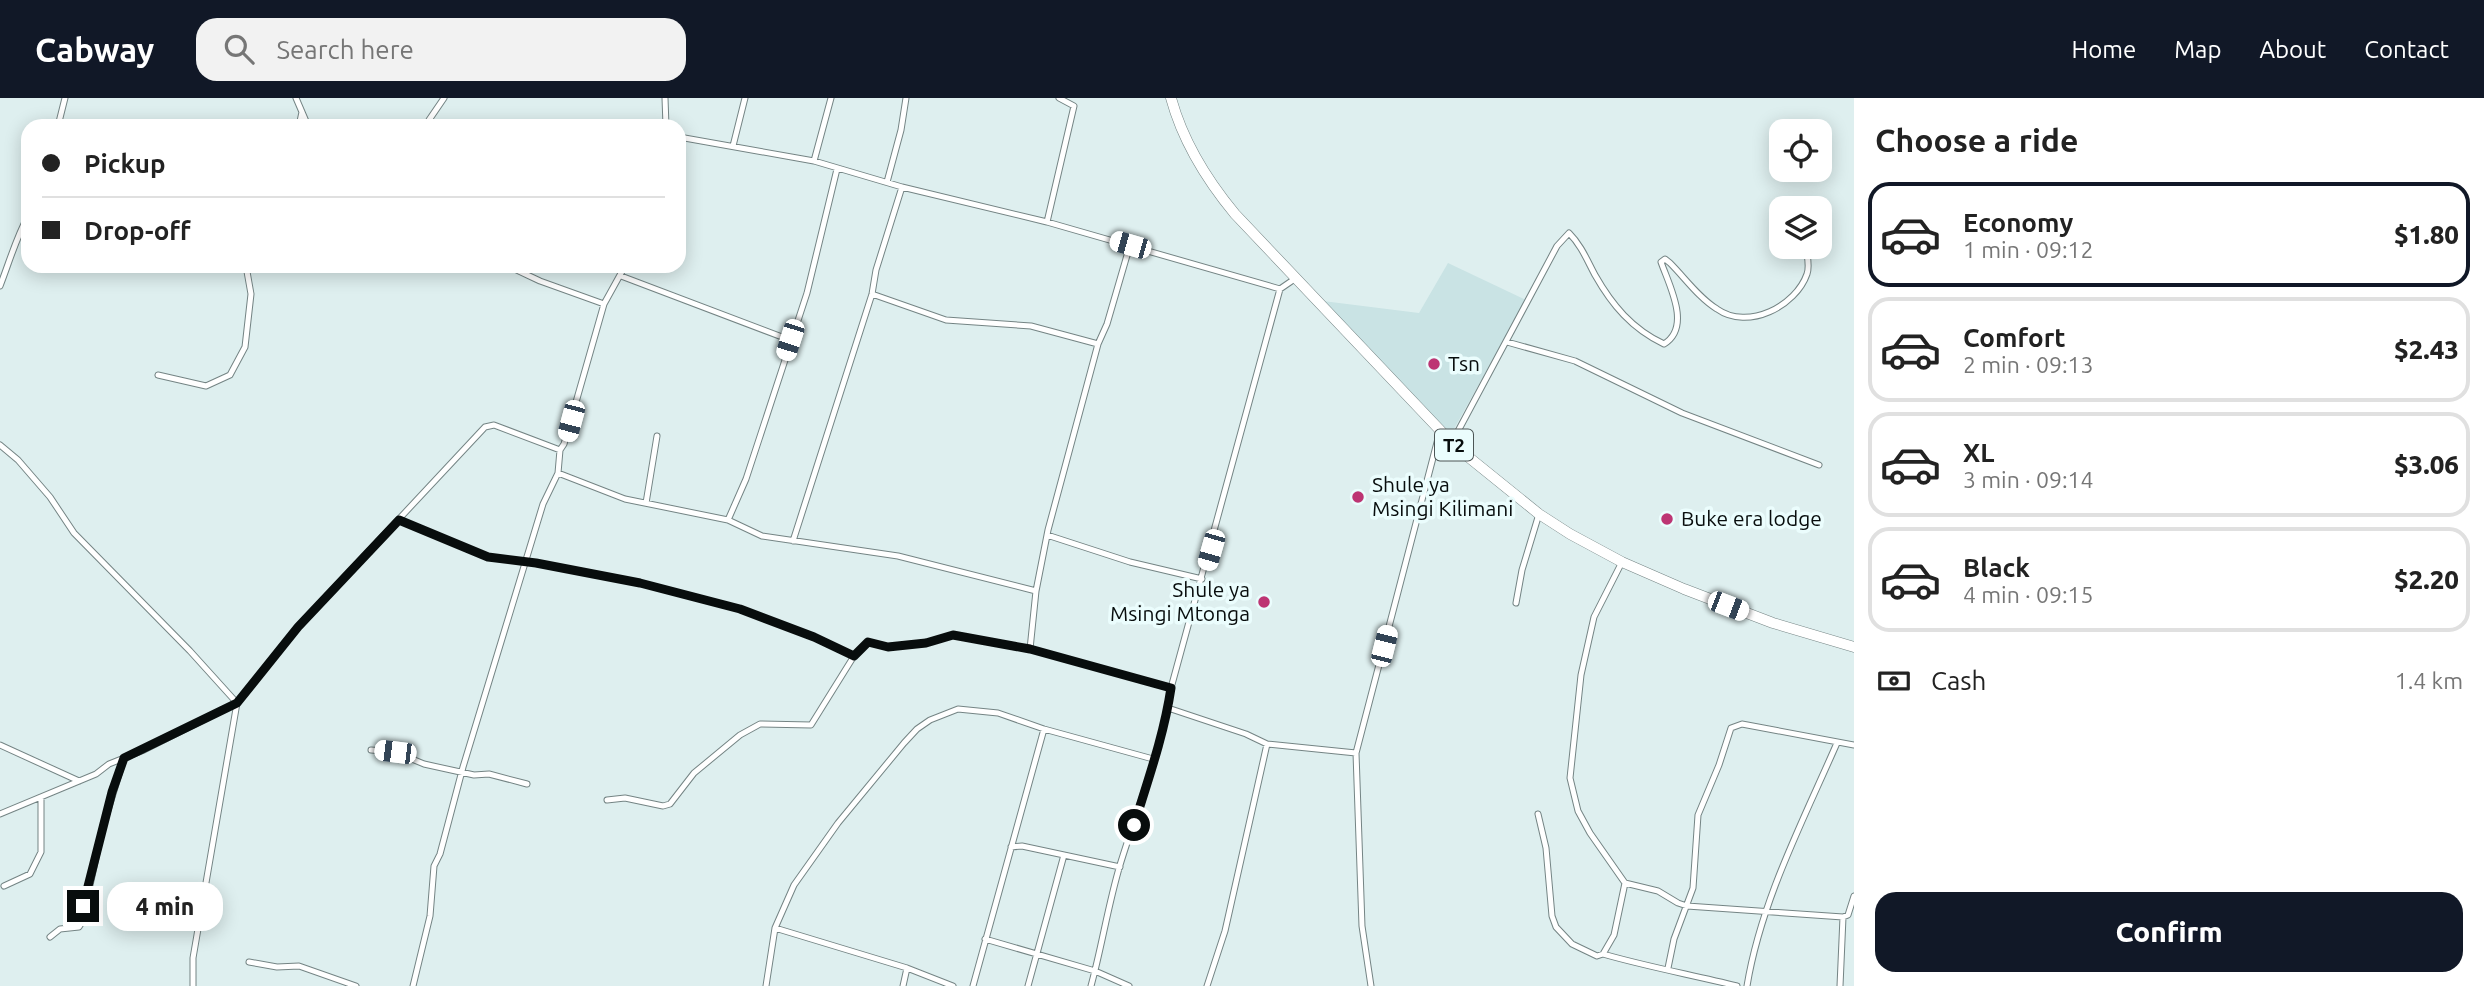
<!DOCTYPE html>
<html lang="en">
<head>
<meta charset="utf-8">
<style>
	body { margin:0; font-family:Ubuntu,sans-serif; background:#f2f2f2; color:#222; height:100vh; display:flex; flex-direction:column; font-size:26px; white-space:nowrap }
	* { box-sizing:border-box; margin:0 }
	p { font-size:23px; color:#767676 }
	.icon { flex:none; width:38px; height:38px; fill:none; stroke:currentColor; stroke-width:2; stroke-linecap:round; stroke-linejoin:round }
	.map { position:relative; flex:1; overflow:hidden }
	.panel { display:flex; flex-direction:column; background:#fff; width:630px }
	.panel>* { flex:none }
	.banner { position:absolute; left:21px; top:21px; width:665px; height:154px; border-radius:21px; box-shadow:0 4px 18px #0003; display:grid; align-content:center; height:154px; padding:0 21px; background:#fff }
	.fabs { position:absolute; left:1769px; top:21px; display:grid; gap:14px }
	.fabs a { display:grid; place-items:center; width:63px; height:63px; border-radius:14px; background:#fff; box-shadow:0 4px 18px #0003; font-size:35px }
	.end { position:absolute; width:32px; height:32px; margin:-16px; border:9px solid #080d0d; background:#fff; box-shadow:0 0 0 4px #fff }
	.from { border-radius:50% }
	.bubble { position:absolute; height:49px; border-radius:21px; background:#fff; box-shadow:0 4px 18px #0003; font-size:23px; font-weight:800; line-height:49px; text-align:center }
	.car { position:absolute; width:21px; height:42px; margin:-21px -10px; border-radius:9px; box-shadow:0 0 5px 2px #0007; background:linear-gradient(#fff 24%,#345 0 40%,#fff 0 76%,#345 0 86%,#fff 0) }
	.banner b { display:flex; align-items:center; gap:24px; height:66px; font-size:26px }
	.banner b+b { border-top:2px solid #e0e0e0 }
	.banner i { width:18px; height:18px; background:#222 }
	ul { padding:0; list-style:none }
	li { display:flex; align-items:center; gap:21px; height:105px; margin:0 14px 10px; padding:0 7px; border:4px solid #e0e0e0; border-radius:21px }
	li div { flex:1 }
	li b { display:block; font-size:26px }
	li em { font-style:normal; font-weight:800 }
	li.current { border-color:#111827 }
	li>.icon { width:63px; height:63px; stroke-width:1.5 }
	h2 { padding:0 21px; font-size:32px; line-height:84px }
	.pay { display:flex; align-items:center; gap:18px; height:77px; padding:0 21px; font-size:26px }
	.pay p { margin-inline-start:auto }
	.button { display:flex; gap:14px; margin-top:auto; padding:14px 21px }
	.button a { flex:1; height:80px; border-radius:21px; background:#111827; color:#fff; font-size:28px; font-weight:800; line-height:80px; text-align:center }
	header { display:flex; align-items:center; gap:42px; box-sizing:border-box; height:98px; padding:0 35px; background:#111827; color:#fff }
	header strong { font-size:33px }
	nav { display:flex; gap:38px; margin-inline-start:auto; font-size:24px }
	.search { width:490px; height:63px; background:#f2f2f2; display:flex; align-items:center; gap:18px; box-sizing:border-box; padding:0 24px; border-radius:21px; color:#767676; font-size:26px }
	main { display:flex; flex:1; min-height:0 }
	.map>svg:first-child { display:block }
	.built { fill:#c9e3e4 }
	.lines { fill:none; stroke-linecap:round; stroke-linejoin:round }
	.minor-casing { stroke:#748484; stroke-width:7 }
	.trunk-casing { stroke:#748484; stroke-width:11 }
	.minor { stroke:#fff; stroke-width:5 }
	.trunk { stroke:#fff; stroke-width:10 }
	.route { stroke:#080d0d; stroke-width:9 }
	.poi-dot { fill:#bd3573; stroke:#ebfdfd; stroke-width:2.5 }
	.labels { text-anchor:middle; stroke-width:7; stroke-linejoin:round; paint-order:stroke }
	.shield { fill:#ebfdfd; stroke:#4c5555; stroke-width:2 }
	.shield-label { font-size:19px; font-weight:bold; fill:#080d0d }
	.poi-label { font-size:21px; fill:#080d0d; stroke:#ebfdfd; text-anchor:start }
</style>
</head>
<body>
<header>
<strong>Cabway</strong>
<div class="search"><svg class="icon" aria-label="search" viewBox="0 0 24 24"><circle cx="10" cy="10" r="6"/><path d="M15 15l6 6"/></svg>Search here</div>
<nav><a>Home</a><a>Map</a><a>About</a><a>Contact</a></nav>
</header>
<main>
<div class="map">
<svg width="1854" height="888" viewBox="0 0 1854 888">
	<rect width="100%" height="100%" fill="#deefef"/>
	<path class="built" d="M1448 165 1526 202 1450 338 1323 203 1419 215Z"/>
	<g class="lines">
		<g class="minor-casing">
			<path id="minor" d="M296 0 308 28
				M665 0 666 28
				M429 22 444 0
				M58 28 65 0
				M299 28 302 14
				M679 39 814 63 902 89 1047 124 1280 191
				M733 48 745 0
				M814 63 831 0
				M887 84 901 32 906 0
				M1047 124 1074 8 1059 0
				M508 168 540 183 604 206
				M621 178 790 242
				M0 188C9 165 16 140 28 118
				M872 196 946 222 1031 228 1098 246
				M1507 244 1575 263 1682 315 1819 367
				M158 277 206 288 230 277 245 249 251 196 246 168
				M1450 343 1457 335 1557 148 1569 135C1581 147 1587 162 1595 177 1612 207 1632 231 1664 246 1692 229 1669 187 1661 164L1665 161 1670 165C1685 180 1699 200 1717 211 1748 233 1796 208 1807 176 1810 168 1807 157 1806 149
				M0 347 18 362 50 399 74 435 190 553 237 605 193 860V888
				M558 375 625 401 728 422 762 438 898 458 1036 493
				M646 405 657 338
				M399 422 488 459 536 465 640 485 740 511 814 539 854 558
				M728 422 746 381 807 195 837 71
				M1047 437 1130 464 1202 481
				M793 443 872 196 876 172 902 89
				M1622 464 1594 519 1581 577 1570 680 1578 713 1590 735 1625 785 1658 793 1678 805 1687 808 1843 819 1848 817 1854 798
				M1516 505 1522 472 1539 416
				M1030 551 1036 493 1048 432 1098 246 1107 226 1130 147
				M1168 610 1246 636 1267 646 1356 655
				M0 647 79 683
				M371 652 395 654 424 666 474 677 489 676 527 686
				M607 702 625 700 663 708 670 706 694 675 740 637 760 626 811 627 854 558 868 544 888 549 926 545 953 537 1030 551 1171 590
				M0 716 96 676 109 666 144 652 237 605 298 529 485 329 494 327 560 352
				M1538 716 1546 750 1552 818 1556 829 1572 846 1597 858 1603 856C1648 869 1693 877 1737 888
				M1011 749 1022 748 1120 769
				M4 788 30 776 41 754V699
				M775 830 907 870 953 888
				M50 839 60 831 79 829 82 824 102 732 124 660
				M985 841 1095 873 1129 888
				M1603 856 1614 837 1625 785
				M249 864 277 869 299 868 356 888
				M1668 870 1674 841 1693 790 1698 717 1719 667 1731 630 1742 626 1854 647
				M413 888 430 818 434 768 440 756 463 669 543 406 558 375 560 352 564 346 604 206 625 168
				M766 888 775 830 794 787 838 725 904 645 917 631 930 622 958 611 998 615 1044 631 1153 661
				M903 888 907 870
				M973 888 1044 631
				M1028 888 1064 757
				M1091 888C1102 848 1108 807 1120 767 1138 708 1162 651 1171 590L1280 191 1296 180
				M1207 888 1225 833 1267 646
				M1371 888 1362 828 1356 655 1440 333
				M1747 888C1761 803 1803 723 1837 645
				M1840 888 1843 819"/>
		</g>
		<g class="trunk-casing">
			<path id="trunk" d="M1171 0C1183 44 1206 81 1235 116L1456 349 1539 416 1570 436 1622 464 1684 491 1773 525 1854 549"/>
		</g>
		<use href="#minor" class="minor"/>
		<use href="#trunk" class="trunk"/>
	</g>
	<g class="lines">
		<path class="route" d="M83 808 112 694 124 660 237 605 298 529 399 422 488 459 536 465 640 485 740 511 814 539 854 558 868 544 888 549 926 545 953 537 1030 551 1171 590C1164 637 1148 682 1134 727"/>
	</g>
	<g class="poi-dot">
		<circle cx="1434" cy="266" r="7"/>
		<circle cx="1358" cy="399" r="7"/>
		<circle cx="1667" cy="421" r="7"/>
		<circle cx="1264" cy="504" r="7"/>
	</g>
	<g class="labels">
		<rect class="shield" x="1435" y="331.5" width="38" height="31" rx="5"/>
		<g class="shield-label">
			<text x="1454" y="354">T2</text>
		</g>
		<g class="poi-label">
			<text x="1448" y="273">Tsn</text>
			<text x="1372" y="394">Shule ya<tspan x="1372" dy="24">Msingi Kilimani</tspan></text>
			<text x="1681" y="428">Buke era lodge</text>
			<text x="1250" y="499" text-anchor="end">Shule ya<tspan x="1250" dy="24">Msingi Mtonga</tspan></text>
		</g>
	</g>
</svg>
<div class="fabs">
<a><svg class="icon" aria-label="locate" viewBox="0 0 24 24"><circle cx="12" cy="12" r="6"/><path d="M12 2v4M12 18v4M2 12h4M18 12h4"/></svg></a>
<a><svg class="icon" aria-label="layers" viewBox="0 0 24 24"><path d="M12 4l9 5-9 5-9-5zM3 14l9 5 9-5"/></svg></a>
</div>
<i class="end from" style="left:1134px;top:727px"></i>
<i class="end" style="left:83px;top:808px"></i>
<div class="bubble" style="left:107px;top:784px;width:116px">4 min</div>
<i class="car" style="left:1130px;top:147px;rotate:286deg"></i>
<i class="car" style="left:790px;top:242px;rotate:198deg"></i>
<i class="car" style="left:571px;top:323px;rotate:195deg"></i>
<i class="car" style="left:1211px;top:452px;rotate:196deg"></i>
<i class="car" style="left:1728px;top:508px;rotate:111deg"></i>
<i class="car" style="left:1384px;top:548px;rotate:14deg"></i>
<i class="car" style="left:395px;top:654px;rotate:277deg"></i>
<div class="banner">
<b><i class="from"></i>Pickup</b>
<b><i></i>Drop-off</b>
</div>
</div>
<section class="panel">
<h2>Choose a ride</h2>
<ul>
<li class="current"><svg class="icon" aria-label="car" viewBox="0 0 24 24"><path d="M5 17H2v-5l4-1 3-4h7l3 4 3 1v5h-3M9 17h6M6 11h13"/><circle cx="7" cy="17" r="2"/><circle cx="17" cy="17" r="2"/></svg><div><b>Economy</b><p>1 min · 09:12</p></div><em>$1.80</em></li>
<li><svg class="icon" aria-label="car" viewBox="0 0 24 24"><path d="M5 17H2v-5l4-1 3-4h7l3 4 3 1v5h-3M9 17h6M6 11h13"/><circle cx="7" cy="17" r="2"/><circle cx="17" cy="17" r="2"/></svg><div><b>Comfort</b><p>2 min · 09:13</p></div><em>$2.43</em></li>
<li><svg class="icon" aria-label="car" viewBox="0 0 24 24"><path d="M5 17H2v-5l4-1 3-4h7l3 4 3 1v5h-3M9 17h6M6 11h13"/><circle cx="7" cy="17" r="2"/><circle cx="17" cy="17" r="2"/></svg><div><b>XL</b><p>3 min · 09:14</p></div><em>$3.06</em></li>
<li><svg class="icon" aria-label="car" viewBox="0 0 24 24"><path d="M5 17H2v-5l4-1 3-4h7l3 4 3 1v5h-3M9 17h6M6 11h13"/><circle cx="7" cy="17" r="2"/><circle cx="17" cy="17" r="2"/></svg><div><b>Black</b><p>4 min · 09:15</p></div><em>$2.20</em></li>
</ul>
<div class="pay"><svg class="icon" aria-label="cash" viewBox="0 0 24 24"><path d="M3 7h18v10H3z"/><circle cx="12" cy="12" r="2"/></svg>Cash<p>1.4 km</p></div>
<div class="button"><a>Confirm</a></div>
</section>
</main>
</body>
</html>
